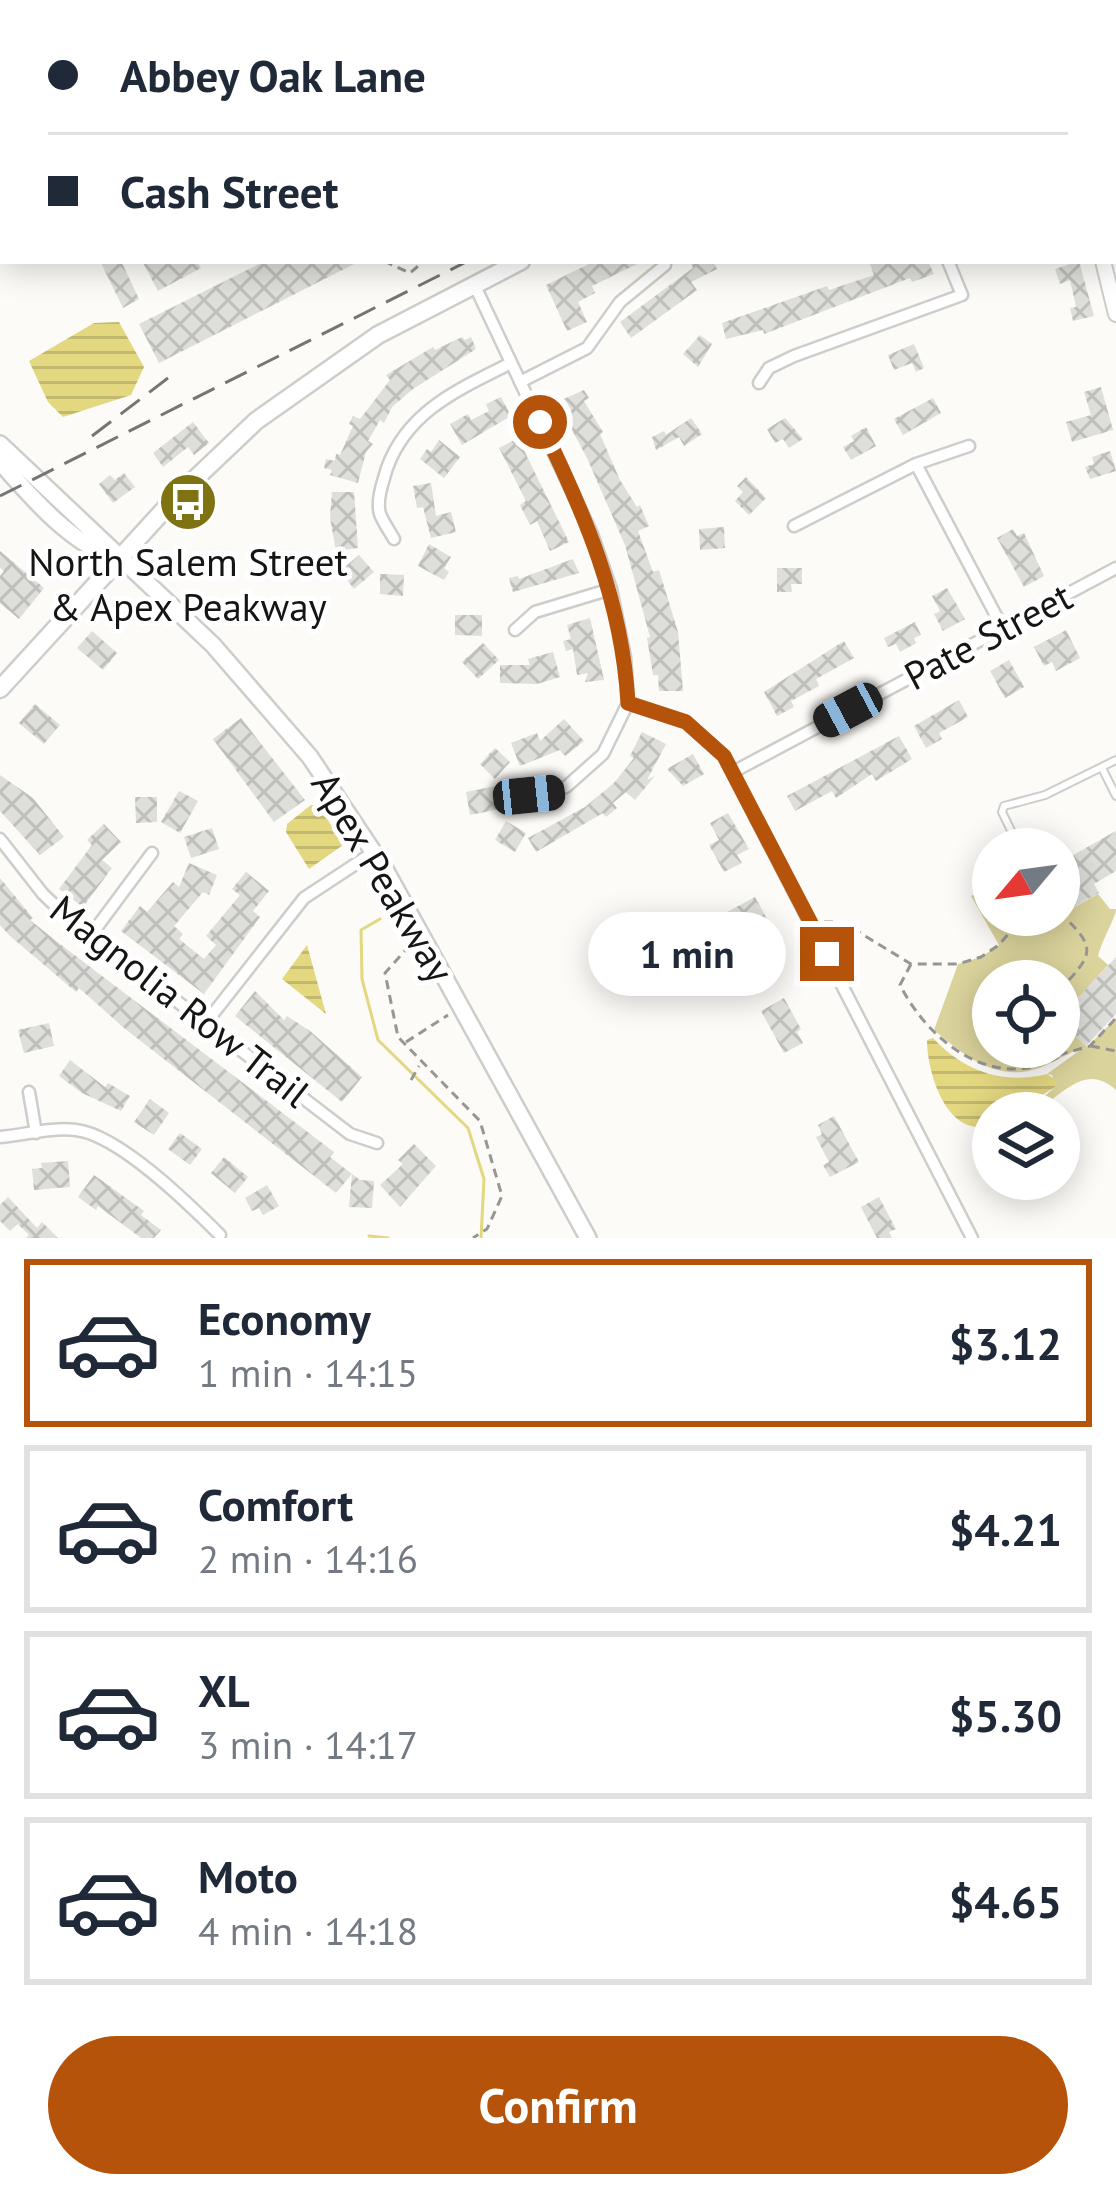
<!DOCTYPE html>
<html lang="en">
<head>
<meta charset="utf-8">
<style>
	body { margin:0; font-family:"PT Sans",sans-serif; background:#f6f6f7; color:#1f2937; height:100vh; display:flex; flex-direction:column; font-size:45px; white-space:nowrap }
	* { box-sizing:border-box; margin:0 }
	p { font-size:39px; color:#747a83 }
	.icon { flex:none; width:66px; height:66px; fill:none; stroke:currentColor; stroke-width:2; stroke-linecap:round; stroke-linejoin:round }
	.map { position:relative; height:1238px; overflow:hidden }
	.side { display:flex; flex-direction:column; background:#fff; flex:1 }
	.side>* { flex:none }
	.guide { position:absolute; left:0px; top:0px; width:1116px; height:264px; box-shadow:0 6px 30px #0003; display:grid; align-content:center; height:264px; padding:0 48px; background:#fff }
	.needle { width:78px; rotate:241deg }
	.controls { position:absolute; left:972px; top:828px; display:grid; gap:24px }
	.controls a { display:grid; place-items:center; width:108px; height:108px; border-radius:50%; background:#fff; box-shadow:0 6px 30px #0003; font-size:60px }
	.end { position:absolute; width:54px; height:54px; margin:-27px; border:15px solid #b45309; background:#fff; box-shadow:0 0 0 6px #fff }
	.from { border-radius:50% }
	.bubble { position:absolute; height:84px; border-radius:42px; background:#fff; box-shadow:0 6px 30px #0003; font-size:39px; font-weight:700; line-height:84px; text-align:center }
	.car { position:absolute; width:36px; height:72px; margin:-36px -18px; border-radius:15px; box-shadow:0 0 9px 3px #0007; background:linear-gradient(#222 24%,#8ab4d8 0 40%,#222 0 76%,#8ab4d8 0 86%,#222 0) }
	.guide b { display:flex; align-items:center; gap:42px; height:114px; font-size:45px }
	.guide b+b { border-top:3px solid #e0e1e3 }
	.guide i { width:30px; height:30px; background:#1f2937 }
	ul { padding:21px 0 0; list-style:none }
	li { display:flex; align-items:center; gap:36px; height:168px; margin:0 24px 18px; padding:0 24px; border:6px solid #e0e1e3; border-radius:0px }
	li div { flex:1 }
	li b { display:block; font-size:45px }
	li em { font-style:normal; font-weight:700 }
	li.on { border-color:#b45309 }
	li>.icon { width:108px; height:108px; stroke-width:1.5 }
	.action { display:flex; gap:24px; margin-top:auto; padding:24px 48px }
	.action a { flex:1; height:138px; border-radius:72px; background:#b45309; color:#fff; font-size:48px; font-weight:700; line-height:138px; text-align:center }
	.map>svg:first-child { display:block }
	.green { fill:#dbd39c; fill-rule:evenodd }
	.water { fill:url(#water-rules) }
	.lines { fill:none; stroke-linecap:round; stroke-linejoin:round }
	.stream { stroke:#e3d780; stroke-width:3 }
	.building { fill:url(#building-cross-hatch) }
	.service-casing { stroke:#cdcdc9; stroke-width:10 }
	.minor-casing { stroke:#cdcdc9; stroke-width:15 }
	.tertiary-casing { stroke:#cdcdc9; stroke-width:18 }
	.secondary-casing { stroke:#cdcdc9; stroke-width:20 }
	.primary-casing { stroke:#cdcdc9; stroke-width:21 }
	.path { stroke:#969694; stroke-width:3; stroke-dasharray:9 6; stroke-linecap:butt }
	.service { stroke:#fff; stroke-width:6 }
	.minor { stroke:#fff; stroke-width:10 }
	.tertiary { stroke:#fff; stroke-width:14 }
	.secondary { stroke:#fff; stroke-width:15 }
	.primary { stroke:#fff; stroke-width:16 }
	.rail { stroke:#757573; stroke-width:3; stroke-dasharray:24 12; stroke-linecap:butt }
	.route { stroke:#b45309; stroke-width:15 }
	.labels { text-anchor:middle; stroke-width:10; stroke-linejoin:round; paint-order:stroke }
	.poi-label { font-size:39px; fill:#151514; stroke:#fff }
	.street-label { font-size:39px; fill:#151514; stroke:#fff }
</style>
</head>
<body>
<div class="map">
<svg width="1116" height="1238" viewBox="0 0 1116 1238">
	<defs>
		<pattern id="water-rules" width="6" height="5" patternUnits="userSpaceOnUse" patternTransform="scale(3)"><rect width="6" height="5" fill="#e3d780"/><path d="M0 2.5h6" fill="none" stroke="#c2b86e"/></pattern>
		<pattern id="building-cross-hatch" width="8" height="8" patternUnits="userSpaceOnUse" patternTransform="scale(3)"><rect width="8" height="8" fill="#dededa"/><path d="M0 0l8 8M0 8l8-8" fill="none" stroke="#bebeba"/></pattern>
	</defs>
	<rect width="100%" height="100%" fill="#fcfbf8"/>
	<path class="green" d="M334 0H932L327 3Z
		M993 885V915H1059V905L1064 913 1098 894 1110 909H1116C1116 917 1102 940 1098 956L1108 965 1059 1019 1087 1047 1116 1018V1090C1091 1068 1074 1083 1051 1100L1045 1096 1055 1087 1052 1075 1047 1074 1083 1048C1066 1053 1056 1062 1039 1068 997 1083 963 1055 934 1030L958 964 981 957 999 945 971 896ZM993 981H1059V1047H993Z"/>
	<path class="water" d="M119 322 144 367 131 395 63 417 48 402 29 361 94 323Z
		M311 805H319L343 845 309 869 286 832 287 824Z
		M307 945 326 1014 282 979Z
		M933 1038C964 1071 1002 1085 1047 1074L1056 1080 1055 1087 1014 1113H993V1124C948 1142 927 1073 927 1040Z"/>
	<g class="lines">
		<path class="stream" d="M380 919 361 930 362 979 378 1040 468 1128 484 1179 481 1238
			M369 1236 388 1238"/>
	</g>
	<path class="building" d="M100 261H121L139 299 123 308Z
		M142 261H197L201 268 158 291Z
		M265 261H360L159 363 139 324Z
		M595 261H643L592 286 595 293 578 302 587 322 567 331 546 285Z
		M690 261H713L717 269 691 282 697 290 631 338 620 322 693 268Z
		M869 261H928L934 274 912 282 910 278 764 334 763 330 726 339 722 323 827 286 829 290 874 275Z
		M1079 261 1094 316 1073 321 1070 308 1076 307 1070 280 1060 284 1055 269Z
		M700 335 712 344 698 367 683 354Z
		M462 337 465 340 471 337 476 349 413 389 392 407 384 423 380 420 368 441 373 444 366 452 358 483 330 475 332 470 324 468 326 459 335 461 336 454 340 455 353 426 349 424 353 416 360 419 390 380 386 375 433 347 435 350Z
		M914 344 924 368 916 372 912 363 894 370 888 355Z
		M1101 387 1113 430 1072 442 1066 422 1091 415 1084 392Z
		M584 390 589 398 584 401 603 432 600 434 620 480 637 507 640 505 649 526 638 531 653 572 659 570 678 632 683 691H659L658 675H653L647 638 650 637 625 545 587 458 557 402Z
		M501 397 511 416 462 445 450 424 468 414 471 420 489 411 486 404Z
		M933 398 941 413 903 435 894 419Z
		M691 418 702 434 684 446 679 437 656 450 652 437 664 431 666 435Z
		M785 418 803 439 789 448 783 439 775 443 767 429Z
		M193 422 209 443 194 455 188 447 163 467 153 453Z
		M866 427 876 446 851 460 843 447 854 441 851 436Z
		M518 438 569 542 550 551 537 521 530 525 520 505 526 501 499 448Z
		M439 440 460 457 444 478 420 459 427 449 431 452Z
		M1110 451 1116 471 1090 479 1085 467 1094 464 1092 457Z
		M124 473 135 487 113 503 99 484 110 475 115 480Z
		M746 477 766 498 749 515 735 501 743 492 737 486Z
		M431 483 436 516 451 512 456 532 431 538 423 507 417 508 413 486Z
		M332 492H354L358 548 336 551 330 518Z
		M724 527 725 548 700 550 699 529Z
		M1013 529 1017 536 1024 533 1044 576 1024 587 997 538Z
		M429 544 451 557 444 568 449 572 444 580 418 566Z
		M0 551 44 588 19 619 0 603V576L4 571 0 568Z
		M359 555 374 572 354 589 340 571Z
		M573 559 579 573 513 592 509 578 518 576 519 579Z
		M777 568H802V584H791L792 592H777Z
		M380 574 404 575 403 596 380 594Z
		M947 588 965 619 943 631 934 614 940 611 932 596Z
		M455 615H482V636L455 635Z
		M590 618 604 680 585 682 588 673 577 675 573 649 566 651 563 641 571 639 567 625Z
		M915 622 921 635 914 638 916 643 900 652 896 644 888 647 884 638Z
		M1066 630 1080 658 1056 671 1052 662 1044 666 1034 647Z
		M92 631 117 653 103 670 77 648Z
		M844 641 854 658 816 679 819 686 791 701 794 707 777 716 764 692Z
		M483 643 499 660 478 679 462 662Z
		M553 652 560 677 537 684 500 683V665H530L528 659Z
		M1009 660 1024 687 1005 698 990 671Z
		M959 700 968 717 939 733 942 739 926 748 914 726Z
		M35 704 60 725 44 744 19 723Z
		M241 718 305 800 274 822 213 739Z
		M564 719 584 741 565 756 560 750 520 766 511 743 537 733 540 741Z
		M642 732 666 744 647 780 655 776 635 800 626 792 613 803 617 808 606 817 603 813 536 852 528 838 585 807 614 783 634 758 630 756Z
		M899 736 912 759 876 781 872 774 836 798 832 791 795 811 787 796Z
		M495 748 510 762 495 779 480 764Z
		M693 754 704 774 683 786 667 769Z
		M0 775 33 798 64 837 40 855 0 811Z
		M496 786 500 809 470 815 466 792Z
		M179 791 198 801 180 833 161 822Z
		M135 797H157V822L136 823Z
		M728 813 749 849 737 855 742 863 724 872 709 845 719 840 710 823Z
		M506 821 526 833 515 852 495 840Z
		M104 824 121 842 102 860 112 868 83 907 59 889 92 845 87 840Z
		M212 828 219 849 191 858 184 837Z
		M1116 831V871L1094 884 1099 893 1063 913 1059 905V863Z
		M189 863 217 875 209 895 203 892 174 926 183 934 179 939 204 959 216 945 206 936 240 895 232 889 246 872 269 891 253 911 260 917 204 994 121 931 140 906 147 912 173 882 179 887Z
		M0 878 33 918 30 920 56 941 334 1152 330 1157 352 1174 336 1193 124 1028 79 988 76 992 10 936 0 925Z
		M755 897 773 930 745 945 727 912Z
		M1116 957V1014L1086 1046 1059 1018Z
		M255 991 284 1020 287 1016 310 1031 362 1077 342 1102 235 1016Z
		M784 998 801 1029 797 1032 803 1043 784 1053 761 1011Z
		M49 1023 54 1046 24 1053 18 1030Z
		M70 1060 105 1087 108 1083 130 1096 121 1111 82 1093 59 1076Z
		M150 1099 169 1113 154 1135 134 1122Z
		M834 1116 859 1162 830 1177 823 1165 829 1162 816 1137 822 1134 818 1125Z
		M180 1133 202 1149 190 1165 168 1149Z
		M414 1144 436 1166 400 1207 380 1185 403 1164 398 1160Z
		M224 1157 248 1177 235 1193 211 1173Z
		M68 1161 70 1187 34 1190 32 1169 42 1168 41 1163Z
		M352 1174 360 1180 374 1181 372 1208 349 1207Z
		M94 1175 144 1211 141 1215 161 1230 154 1238H141L98 1206 96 1210 78 1197Z
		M267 1185 279 1206 263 1215 259 1208 252 1211 245 1198Z
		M8 1197 37 1228 42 1222 58 1238H26L29 1235 18 1224 10 1231 0 1221V1205Z
		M879 1197 896 1229 889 1232 892 1238H877L861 1207Z"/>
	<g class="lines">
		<g class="service-casing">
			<path id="service" d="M1102 768 1116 796
				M1020 849 1002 812 1004 806 1045 795 1116 760"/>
		</g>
		<g class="minor-casing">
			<path id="minor" d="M54 0 57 3
				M286 3 292 0
				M0 144 3 142
				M1113 253H1116
				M474 284 592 534 611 589 625 657 628 703 603 754 566 787 529 795
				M520 382 587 348 620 302 665 265V261
				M759 383 769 368 794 356 962 295 948 261
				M916 464 1002 627
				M794 526 916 464 969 446
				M394 539C390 532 383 522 380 514 376 500 383 482 387 468 408 410 460 389 511 363
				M515 630 535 612 611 589
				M628 703 686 722 724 756 972 1238
				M733 772 1116 568
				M0 839 43 894 67 917 350 1134 377 1143
				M91 935 152 853
				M205 1024 304 898 374 852
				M29 1092 36 1133
				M0 1137C24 1135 51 1127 76 1130 119 1135 189 1204 220 1235"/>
		</g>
		<g class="tertiary-casing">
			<path id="tertiary" d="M1033 0V3
				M1103 261 1116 314"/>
		</g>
		<g class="secondary-casing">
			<path id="secondary" d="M0 444 213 645 310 757 386 871 588 1238
				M0 462C32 498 70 543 116 559"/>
		</g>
		<g class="primary-casing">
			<path id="primary" d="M1099 3 1109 0
				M0 689 174 499 256 421 378 335 521 261"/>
		</g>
		<path class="path" d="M608 0 610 3
			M666 0 667 3
			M314 3 320 0
			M396 3 397 0
			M906 3 911 0
			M938 3 944 0
			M0 161 3 159
			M384 261 410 273 424 261
			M1059 912C1099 949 1093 954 1059 991
			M824 922H837L852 928 911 964H958L981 957 999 945 1024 915
			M410 945 385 973 398 1037 480 1121 502 1196 487 1229 473 1238
			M911 964 900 985C929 1042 993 1092 1057 1058L1059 1040
			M406 1042 448 1015
			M1091 1046 1116 1051
			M1059 1055 1090 1046 1116 1018
			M411 1080 419 1066"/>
		<use href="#service" class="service"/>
		<use href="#minor" class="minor"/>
		<use href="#tertiary" class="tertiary"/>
		<use href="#secondary" class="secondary"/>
		<use href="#primary" class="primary"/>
		<path class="rail" d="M984 3 990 0
			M92 436 168 378
			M0 496 468 261"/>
	</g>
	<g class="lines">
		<path class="route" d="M540 422C585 514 622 600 628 703L686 722 724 756 827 954"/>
	</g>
	<defs>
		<g id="bus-disc" transform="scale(3)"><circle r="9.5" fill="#7f7213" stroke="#fff"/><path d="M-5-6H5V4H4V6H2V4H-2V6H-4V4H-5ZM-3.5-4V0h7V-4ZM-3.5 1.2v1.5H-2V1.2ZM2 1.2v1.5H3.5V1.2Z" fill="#fff"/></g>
	</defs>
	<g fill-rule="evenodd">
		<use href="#bus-disc" x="188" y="502"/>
	</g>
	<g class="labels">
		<g class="poi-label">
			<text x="188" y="576">North Salem Street<tspan x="188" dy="45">&amp; Apex Peakway</tspan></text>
		</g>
		<g class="street-label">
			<text transform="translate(988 636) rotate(-28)" y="14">Pate Street</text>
			<text transform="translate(383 877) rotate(59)" y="14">Apex Peakway</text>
			<text transform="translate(180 1001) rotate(38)" y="14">Magnolia Row Trail</text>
		</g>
	</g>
</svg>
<div class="controls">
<a><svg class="needle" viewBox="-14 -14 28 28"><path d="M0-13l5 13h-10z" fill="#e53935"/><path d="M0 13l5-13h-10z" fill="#747a83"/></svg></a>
<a><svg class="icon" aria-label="locate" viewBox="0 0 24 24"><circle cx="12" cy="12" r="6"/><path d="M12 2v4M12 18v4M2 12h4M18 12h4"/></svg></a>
<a><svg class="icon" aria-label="layers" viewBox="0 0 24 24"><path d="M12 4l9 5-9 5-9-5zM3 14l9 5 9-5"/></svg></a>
</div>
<i class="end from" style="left:540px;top:422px"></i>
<i class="end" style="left:827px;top:954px"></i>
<div class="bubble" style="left:588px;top:912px;width:198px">1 min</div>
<i class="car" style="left:848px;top:710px;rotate:242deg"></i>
<i class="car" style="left:529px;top:795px;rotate:84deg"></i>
<div class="guide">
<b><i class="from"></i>Abbey Oak Lane</b>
<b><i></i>Cash Street</b>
</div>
</div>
<section class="side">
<ul>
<li class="on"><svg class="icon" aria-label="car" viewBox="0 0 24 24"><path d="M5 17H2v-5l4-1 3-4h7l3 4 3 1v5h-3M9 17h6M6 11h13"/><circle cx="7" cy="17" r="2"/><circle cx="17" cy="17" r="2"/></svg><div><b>Economy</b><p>1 min · 14:15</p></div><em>$3.12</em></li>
<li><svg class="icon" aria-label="car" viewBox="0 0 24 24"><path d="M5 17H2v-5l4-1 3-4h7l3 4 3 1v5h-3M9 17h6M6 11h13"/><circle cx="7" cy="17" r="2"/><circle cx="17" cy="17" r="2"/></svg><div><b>Comfort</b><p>2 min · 14:16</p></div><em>$4.21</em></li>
<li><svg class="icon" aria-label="car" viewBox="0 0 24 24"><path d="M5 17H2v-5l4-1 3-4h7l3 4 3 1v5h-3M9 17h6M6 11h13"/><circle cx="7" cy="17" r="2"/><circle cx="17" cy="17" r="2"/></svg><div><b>XL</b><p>3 min · 14:17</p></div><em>$5.30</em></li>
<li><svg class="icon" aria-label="car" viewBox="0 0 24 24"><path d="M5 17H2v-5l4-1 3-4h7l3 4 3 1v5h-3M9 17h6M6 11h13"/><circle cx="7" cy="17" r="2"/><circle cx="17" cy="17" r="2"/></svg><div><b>Moto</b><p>4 min · 14:18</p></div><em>$4.65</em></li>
</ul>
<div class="action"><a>Confirm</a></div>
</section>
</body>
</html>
